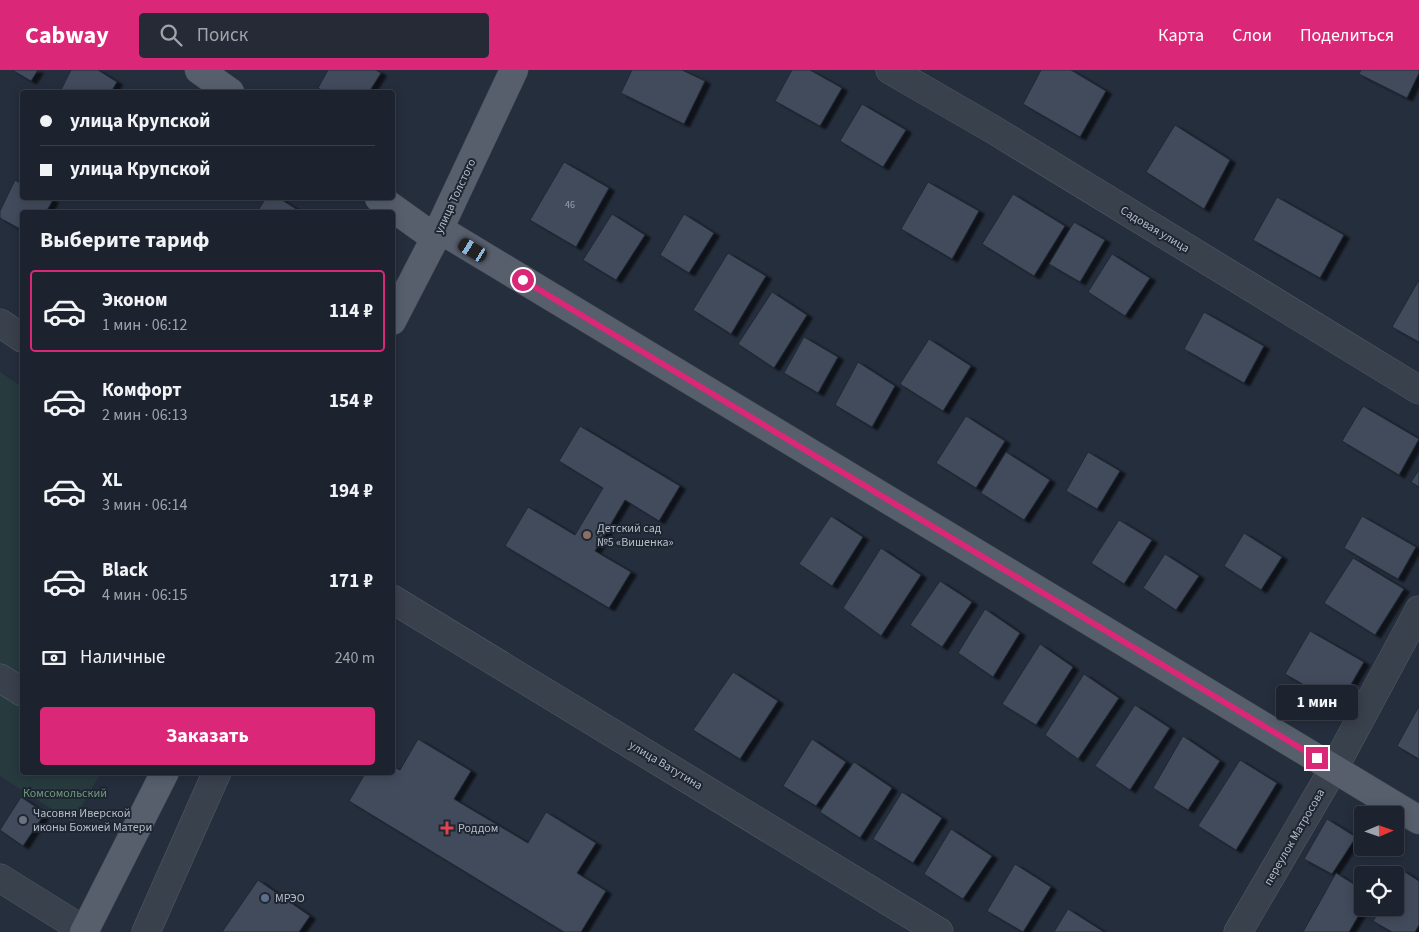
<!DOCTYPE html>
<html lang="ru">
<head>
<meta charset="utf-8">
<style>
	body { margin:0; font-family:"Source Sans 3",sans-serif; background:#252a36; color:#f1f3f6; height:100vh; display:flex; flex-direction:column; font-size:19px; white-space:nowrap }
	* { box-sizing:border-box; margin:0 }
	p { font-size:16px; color:#a0a4aa }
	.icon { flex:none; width:28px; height:28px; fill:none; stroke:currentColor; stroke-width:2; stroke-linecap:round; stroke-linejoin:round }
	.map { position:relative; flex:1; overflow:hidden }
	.panel { position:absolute; left:20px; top:140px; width:375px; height:565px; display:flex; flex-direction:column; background:#1c222e; border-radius:5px; box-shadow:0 2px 12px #0003,0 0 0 1px #3a3f4a }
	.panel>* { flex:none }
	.guide { position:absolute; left:20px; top:20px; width:375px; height:110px; border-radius:5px; box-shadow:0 2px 12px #0003,0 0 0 1px #3a3f4a; display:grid; align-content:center; height:110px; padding:0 20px; background:#1c222e }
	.needle { width:32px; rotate:88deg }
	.buttons { position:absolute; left:1354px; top:736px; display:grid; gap:10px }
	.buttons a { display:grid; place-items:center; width:50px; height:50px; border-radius:5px; background:#1c222e; box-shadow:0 2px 12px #0003,0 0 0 1px #3a3f4a; font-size:25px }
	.end { position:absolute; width:22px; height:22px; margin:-11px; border:6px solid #db2777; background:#fff; box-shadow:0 0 0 2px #fff }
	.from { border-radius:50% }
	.bubble { position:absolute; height:35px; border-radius:5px; background:#1c222e; box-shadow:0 2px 12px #0003,0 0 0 1px #3a3f4a; font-size:16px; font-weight:700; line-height:35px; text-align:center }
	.car { position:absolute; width:15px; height:30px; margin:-15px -8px; border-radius:6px; box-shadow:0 0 4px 1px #0007; background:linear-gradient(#222 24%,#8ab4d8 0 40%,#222 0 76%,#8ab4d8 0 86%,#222 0) }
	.guide b { display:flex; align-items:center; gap:18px; height:48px; font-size:19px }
	.guide b+b { border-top:1px solid #3a3f4a }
	.guide i { width:12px; height:12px; background:#f1f3f6 }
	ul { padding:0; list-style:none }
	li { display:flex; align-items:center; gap:15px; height:82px; margin:0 10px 8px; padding:0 10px; border:2px solid transparent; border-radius:5px }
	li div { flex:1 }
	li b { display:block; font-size:19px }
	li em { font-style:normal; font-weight:700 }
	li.current { border-color:#db2777 }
	li>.icon { width:45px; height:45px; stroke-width:1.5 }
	h2 { padding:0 20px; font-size:22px; line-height:60px }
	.pay { display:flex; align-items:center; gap:12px; height:55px; padding:0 20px; font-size:19px }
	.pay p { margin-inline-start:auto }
	.cta { display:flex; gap:10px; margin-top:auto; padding:10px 20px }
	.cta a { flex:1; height:58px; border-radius:5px; background:#db2777; color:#fff; font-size:20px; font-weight:700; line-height:58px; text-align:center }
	header { display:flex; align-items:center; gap:30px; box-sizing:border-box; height:70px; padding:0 25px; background:#db2777; color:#fff }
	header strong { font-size:24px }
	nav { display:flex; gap:28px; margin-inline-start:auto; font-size:18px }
	.search { width:350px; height:45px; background:#252a36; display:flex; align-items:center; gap:12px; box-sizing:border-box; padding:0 18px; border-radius:5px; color:#a0a4aa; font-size:19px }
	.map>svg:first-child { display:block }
	.green { fill:#273a3e }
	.building { fill:#424c5c; stroke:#202834; filter:url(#shadow) }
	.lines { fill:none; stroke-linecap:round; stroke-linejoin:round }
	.minor-casing { stroke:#545c68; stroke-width:29 }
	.major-casing { stroke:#424a56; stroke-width:29 }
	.minor { stroke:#39414d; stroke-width:28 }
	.major { stroke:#575f6d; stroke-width:28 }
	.route { stroke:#db2777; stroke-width:6 }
	.education-dot { fill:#8d6e63; stroke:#1e2632; stroke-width:2 }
	.worship-dot { fill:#6b7280; stroke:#1e2632; stroke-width:2 }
	.health-dot { fill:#e0444e; stroke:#1e2632; stroke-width:2 }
	.service-dot { fill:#5c6f8a; stroke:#1e2632; stroke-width:2 }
	.labels { text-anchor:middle; stroke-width:4; stroke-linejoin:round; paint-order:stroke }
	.number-label { font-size:10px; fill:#98a0ad }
	.street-label { font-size:12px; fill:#b5bcc8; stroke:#1e2632 }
	.poi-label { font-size:12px; fill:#b5bcc8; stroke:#1e2632; text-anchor:start }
	.park-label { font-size:12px; fill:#6d9879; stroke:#1e2632 }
</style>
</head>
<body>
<header>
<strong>Cabway</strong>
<div class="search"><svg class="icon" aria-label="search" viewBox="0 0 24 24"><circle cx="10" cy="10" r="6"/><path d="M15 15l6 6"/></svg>Поиск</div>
<nav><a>Карта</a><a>Слои</a><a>Поделиться</a></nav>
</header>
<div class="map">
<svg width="1419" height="862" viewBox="0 0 1419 862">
	<defs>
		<filter id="shadow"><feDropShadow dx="5.5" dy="3" stdDeviation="1" flood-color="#0009"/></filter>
	</defs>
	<rect width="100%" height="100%" fill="#252e3d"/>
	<path class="green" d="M0 302 22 317V702L101 703 72 752 0 706Z"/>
	<path class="building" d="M12 0H38L31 11Z
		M71 0H98L117 12 111 22H60Z
		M328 0H376L381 3 369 22H326L318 18Z
		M632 0H682L705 11 684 54 621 23Z
		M792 0H810L842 18 820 56 775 31Z
		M1041 0H1071L1106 21 1080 67 1023 34Z
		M1361 0H1419V3L1407 28 1359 4Z
		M862 34 906 60 883 97 840 71Z
		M1175 55 1230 90 1204 139 1146 102Z
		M564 92 609 118 576 177 530 150Z
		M15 110 22 114V128H48L53 130 46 142H22V160L0 148V141Z
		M928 112 979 141 952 189 901 159Z
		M1013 124 1065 156 1034 206 982 174Z
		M1277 127 1344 165 1320 208 1253 170Z
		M266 128H279L301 142H257Z
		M612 144 645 165 616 210 583 190Z
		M684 144 714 163 689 203 660 185Z
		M1074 152 1105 170 1080 212 1049 194Z
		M728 183 766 206 731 264 693 240Z
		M1112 184 1150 208 1125 246 1088 222Z
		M1419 210V272L1392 257Z
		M772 222 807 245 774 298 738 274Z
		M1204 242 1264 276 1244 313 1184 279Z
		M804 267 838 287 818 323 784 303Z
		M929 269 971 296 943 341 900 314Z
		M858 292 895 316 872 357 835 335Z
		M1363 336 1419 369 1399 405 1342 371Z
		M966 346 1005 371 976 418 936 393Z
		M580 356 680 416 659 451 625 430 595 481 631 502 609 538 505 476 528 437 575 465 603 418 559 391Z
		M1006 382 1050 410 1024 450 981 423Z
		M1088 382 1120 401 1097 439 1066 421Z
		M1419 400V417L1411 412Z
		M831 446 863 467 832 516 799 494Z
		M1362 446 1416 477 1398 509 1344 478Z
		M1119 450 1152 470 1124 514 1091 493Z
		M1244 463 1282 487 1261 520 1224 496Z
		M881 478 921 505 881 566 843 538Z
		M1165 484 1199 506 1176 540 1143 518Z
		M1353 488 1404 519 1375 565 1324 533Z
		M940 511 972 532 942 577 910 555Z
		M985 539 1020 563 993 607 958 583Z
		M1310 561 1364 592 1339 635 1285 604Z
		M1040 574 1073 597 1036 655 1002 634Z
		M733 602 778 631 740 689 693 660Z
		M1084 604 1119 628 1078 689 1045 665Z
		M1135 635 1170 658 1130 720 1095 696Z
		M1419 636V689L1397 676Z
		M1183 666 1220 691 1188 740 1153 718Z
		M418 669 471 701 454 729 528 773 546 742 596 773 577 803 606 821 581 862H564L349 731 366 702H392V696L400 700Z
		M812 669 846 692 816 736 783 716Z
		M1240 690 1277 713 1236 780 1198 756Z
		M854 692 892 718 860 768 820 742Z
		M902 722 942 748 913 793 873 769Z
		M21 727 45 743 23 776 0 760Z
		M1327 749 1356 767 1332 804 1304 789Z
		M951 759 992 786 963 829 924 804Z
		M1015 794 1051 817 1023 862 987 841Z
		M1402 800 1419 811V855L1415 862H1392L1373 851 1381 838H1395V812Z
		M1336 803 1362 819 1363 838 1349 862H1303Z
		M258 810 310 846 299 862H222Z
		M1068 839 1104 862H1054Z"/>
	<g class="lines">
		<g class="minor-casing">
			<path id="minor" d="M890 0 994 60 1419 320
				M0 253 22 268
				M392 529 939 862
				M0 608 22 622
				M0 808 85 861
				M146 862 217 702
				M1238 862 1334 698 1419 540"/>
		</g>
		<g class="major-casing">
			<path id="major" d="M199 0 230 22
				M379 128 435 168
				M439 159 1419 750
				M392 251 435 168 514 0
				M84 862 165 702"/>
		</g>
		<use href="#minor" class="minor"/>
		<use href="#major" class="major"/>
	</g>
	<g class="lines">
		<path class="route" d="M523 210 1317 688"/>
	</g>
	<circle class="education-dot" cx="587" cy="465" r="5"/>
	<circle class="worship-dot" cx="23" cy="750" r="5"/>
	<path class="health-dot" d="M444.5 750.5h5v5h5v5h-5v5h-5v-5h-5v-5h5z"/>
	<circle class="service-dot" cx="265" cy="828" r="5"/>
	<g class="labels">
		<g class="number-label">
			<text x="570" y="138">46</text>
		</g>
		<g class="street-label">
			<text transform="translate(455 126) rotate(-65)" y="4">улица Толстого</text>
			<text transform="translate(1155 159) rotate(31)" y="4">Садовая улица</text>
			<text transform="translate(666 695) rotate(31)" y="4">улица Ватутина</text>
			<text transform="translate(1294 767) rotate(-60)" y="4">переулок Матросова</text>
		</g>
		<g class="poi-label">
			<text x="597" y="462">Детский сад<tspan x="597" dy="14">№5 «Вишенка»</tspan></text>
			<text x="33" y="747">Часовня Иверской<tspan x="33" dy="14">иконы Божией Матери</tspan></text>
			<text x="458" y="762">Роддом</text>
			<text x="275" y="832">МРЭО</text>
		</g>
		<g class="park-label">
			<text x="65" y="727">Комсомольский</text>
		</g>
	</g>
</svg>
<div class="buttons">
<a><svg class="needle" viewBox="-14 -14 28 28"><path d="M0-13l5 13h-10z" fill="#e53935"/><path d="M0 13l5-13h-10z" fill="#a0a4aa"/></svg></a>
<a><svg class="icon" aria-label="locate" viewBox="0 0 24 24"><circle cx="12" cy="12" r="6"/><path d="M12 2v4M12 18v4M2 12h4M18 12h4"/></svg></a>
</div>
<i class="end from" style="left:523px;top:210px"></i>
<i class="end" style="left:1317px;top:688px"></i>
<div class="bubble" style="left:1276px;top:615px;width:82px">1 мин</div>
<i class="car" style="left:473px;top:180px;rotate:301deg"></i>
<div class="guide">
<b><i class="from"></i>улица Крупской</b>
<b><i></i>улица Крупской</b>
</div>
<section class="panel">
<h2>Выберите тариф</h2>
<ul>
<li class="current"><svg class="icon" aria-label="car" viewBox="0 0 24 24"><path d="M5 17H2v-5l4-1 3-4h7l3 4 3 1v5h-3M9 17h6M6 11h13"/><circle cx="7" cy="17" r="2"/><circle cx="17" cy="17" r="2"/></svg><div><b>Эконом</b><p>1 мин · 06:12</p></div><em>114 ₽</em></li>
<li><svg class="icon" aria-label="car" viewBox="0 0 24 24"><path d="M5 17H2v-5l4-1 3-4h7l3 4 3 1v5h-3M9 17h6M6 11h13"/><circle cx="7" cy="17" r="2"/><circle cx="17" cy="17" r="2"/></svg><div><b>Комфорт</b><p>2 мин · 06:13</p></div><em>154 ₽</em></li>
<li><svg class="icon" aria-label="car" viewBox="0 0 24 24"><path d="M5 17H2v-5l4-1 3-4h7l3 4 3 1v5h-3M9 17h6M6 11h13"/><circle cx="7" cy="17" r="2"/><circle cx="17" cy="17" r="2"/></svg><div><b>XL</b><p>3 мин · 06:14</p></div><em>194 ₽</em></li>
<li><svg class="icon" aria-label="car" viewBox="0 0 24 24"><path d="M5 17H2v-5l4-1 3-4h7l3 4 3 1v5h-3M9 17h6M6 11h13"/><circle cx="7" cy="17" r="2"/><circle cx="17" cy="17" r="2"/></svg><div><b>Black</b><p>4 мин · 06:15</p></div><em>171 ₽</em></li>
</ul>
<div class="pay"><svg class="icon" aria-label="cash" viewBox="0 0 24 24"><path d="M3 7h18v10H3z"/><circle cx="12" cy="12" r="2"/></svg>Наличные<p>240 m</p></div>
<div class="cta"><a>Заказать</a></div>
</section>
</div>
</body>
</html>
